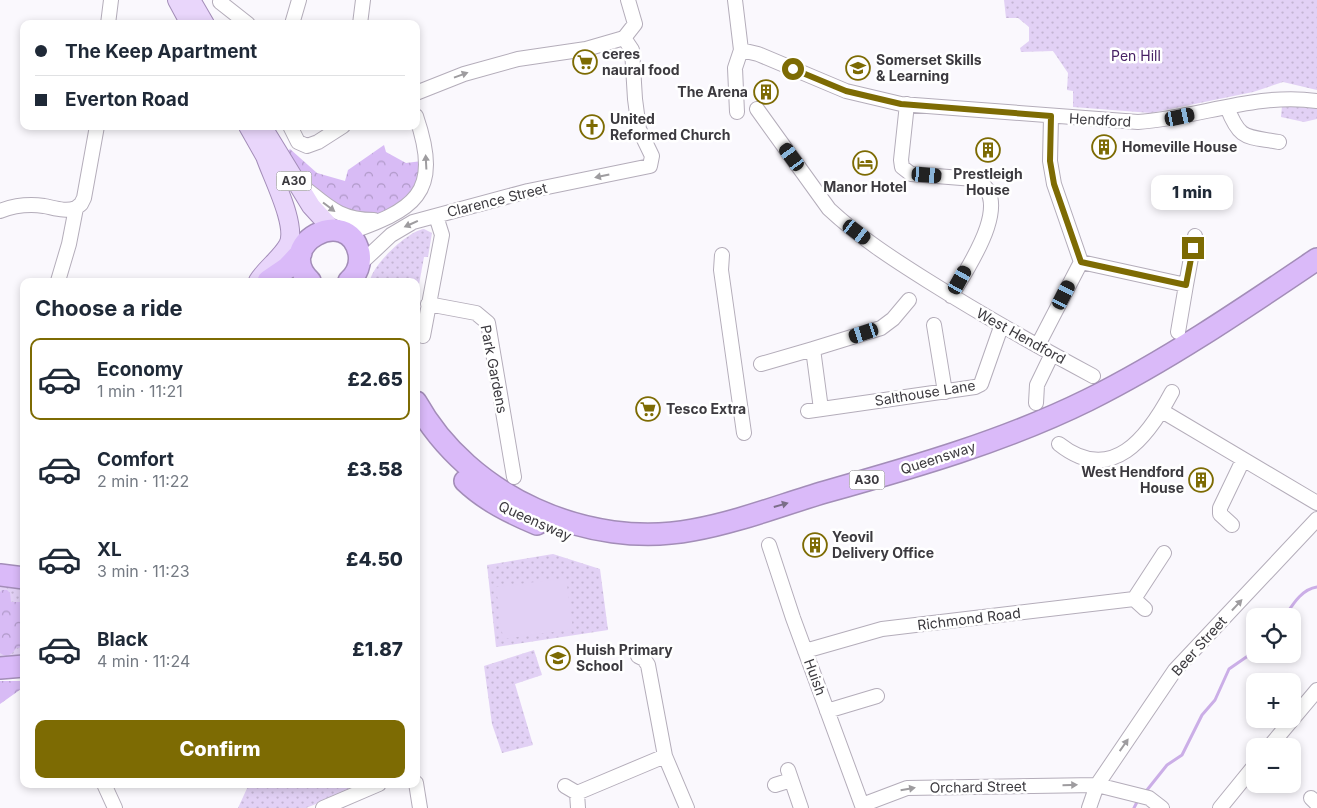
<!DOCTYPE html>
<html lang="en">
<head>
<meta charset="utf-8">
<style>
	body { margin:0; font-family:Inter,sans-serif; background:#f6f6f7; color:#1f2937; height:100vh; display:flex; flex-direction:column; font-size:19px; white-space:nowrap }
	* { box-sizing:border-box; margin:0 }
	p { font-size:16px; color:#747a83 }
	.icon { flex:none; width:28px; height:28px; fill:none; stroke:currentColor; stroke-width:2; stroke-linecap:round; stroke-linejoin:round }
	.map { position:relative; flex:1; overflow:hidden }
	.side { position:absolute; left:20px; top:278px; width:400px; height:510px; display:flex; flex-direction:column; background:#fff; border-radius:10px; box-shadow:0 2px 8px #0003 }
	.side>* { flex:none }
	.banner { position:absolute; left:20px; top:20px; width:400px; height:110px; border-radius:10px; box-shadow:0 2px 8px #0003; display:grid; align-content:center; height:110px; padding:0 15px; background:#fff }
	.fabs { position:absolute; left:1246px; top:608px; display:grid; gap:10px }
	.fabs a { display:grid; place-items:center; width:55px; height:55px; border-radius:10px; background:#fff; box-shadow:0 2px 8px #0003; font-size:25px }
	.end { position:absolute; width:22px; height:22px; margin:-11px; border:6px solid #7d6b03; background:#fff; box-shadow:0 0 0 2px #fff }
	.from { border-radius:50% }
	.bubble { position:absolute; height:35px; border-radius:10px; background:#fff; box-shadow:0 2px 8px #0003; font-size:16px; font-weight:800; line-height:35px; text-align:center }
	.car { position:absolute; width:15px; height:30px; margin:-15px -8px; border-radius:6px; box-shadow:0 0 4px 1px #0007; background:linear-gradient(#222 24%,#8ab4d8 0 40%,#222 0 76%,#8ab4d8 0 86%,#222 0) }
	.banner b { display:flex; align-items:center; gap:18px; height:48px; font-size:19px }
	.banner b+b { border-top:1px solid #e0e1e3 }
	.banner i { width:12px; height:12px; background:#1f2937 }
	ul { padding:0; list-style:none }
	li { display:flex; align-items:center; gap:15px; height:82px; margin:0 10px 8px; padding:0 5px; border:2px solid transparent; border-radius:10px }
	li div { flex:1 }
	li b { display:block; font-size:19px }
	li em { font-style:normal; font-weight:800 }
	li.on { border-color:#7d6b03 }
	li>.icon { width:45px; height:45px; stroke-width:1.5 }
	h2 { padding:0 15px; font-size:22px; line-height:60px }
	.cta { display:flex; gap:10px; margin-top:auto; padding:10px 15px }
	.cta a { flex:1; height:58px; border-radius:10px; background:#7d6b03; color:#fff; font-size:20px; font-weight:800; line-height:58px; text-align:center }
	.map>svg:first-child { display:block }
	.green { fill:url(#green-dots) }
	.forest { fill:url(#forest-crowns) }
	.pitch { fill:#e2d1f5 }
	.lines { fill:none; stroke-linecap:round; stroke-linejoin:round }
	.stream { stroke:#cbaee7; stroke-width:3 }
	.minor-casing { stroke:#b4adba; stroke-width:16 }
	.major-casing { stroke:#a38db8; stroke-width:20 }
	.highway-casing { stroke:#a38db8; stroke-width:24 }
	.minor { stroke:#fff; stroke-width:14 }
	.major { stroke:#e9d6fb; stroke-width:18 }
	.highway { stroke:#dabaf9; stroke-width:21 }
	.oneway { fill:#9e9c9f }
	.oneway2 { fill:#7b6d89 }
	.route { stroke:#7d6b03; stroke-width:6 }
	.labels { text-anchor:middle; stroke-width:5; stroke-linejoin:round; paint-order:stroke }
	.shield { fill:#fff; stroke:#767579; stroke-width:1 }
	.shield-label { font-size:12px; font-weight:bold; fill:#3c3a3f }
	.poi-label { font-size:14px; font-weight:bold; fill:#3c3a3f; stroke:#fff; text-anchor:start }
	.park-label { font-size:14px; fill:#472164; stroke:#fff }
	.street-label { font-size:14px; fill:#3c3a3f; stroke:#fff }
</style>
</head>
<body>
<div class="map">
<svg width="1317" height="808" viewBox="0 0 1317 808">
	<defs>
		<pattern id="green-dots" width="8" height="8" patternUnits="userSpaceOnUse" patternTransform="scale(1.25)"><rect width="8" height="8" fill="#e2d1f5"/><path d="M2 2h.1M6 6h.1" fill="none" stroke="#c3b4d3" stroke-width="1.8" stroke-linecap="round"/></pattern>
		<pattern id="forest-crowns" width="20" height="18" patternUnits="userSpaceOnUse" patternTransform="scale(1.25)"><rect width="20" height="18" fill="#d8bbf5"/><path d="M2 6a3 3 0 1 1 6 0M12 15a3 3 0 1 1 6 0" fill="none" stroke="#b099c8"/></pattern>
	</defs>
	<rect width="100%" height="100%" fill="#faf8fd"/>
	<path class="green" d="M1004 0H1317V90L1283 82 1253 92 1151 113 1073 107V91L1067 90 1068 73 1053 51 1021 52 1020 48 1029 41V27L1018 18H1006Z
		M1282 106 1317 108V119L1304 122 1281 117Z
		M424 229 432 233 428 257H424L416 301V281H370C372 265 408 231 424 229Z
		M553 554 600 569 608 630 496 647 487 565Z
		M0 583 24 586V659L0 661Z
		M534 650 542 675 515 684 533 745 502 753 492 724 484 666Z
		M249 784H365L306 808H238Z"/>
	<path class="forest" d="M384 145 386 152 406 163 422 161V170L412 195 385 214 353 216 312 187 286 153 290 149 317 173 345 181 348 170Z
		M2 590H7L10 593 11 602H24V647L16 648C12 655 7 658 0 653V592Z
		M0 681H23L24 687 0 704Z"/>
	<path class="pitch" d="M566 578 573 629 503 639 496 587Z"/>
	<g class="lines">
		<path class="stream" d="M1285 616C1293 604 1302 589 1317 587
			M1147 790 1167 765 1182 755 1202 715 1215 700 1229 669 1255 651
			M1134 808 1137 802"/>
		<g class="minor-casing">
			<path id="minor" d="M735 0 741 50
				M220 2 248 24
				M108 24 111 0
				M292 24 299 0
				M360 24 363 0
				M624 38 635 24 628 0
				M741 50 758 54 846 91 901 104 1138 122C1198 118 1257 92 1317 101
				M416 93 464 74 518 59 586 49 624 38
				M907 104 901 160 902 167 911 174 974 179C1018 197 965 272 951 296
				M1227 107C1240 141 1246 136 1279 142
				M757 109 829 209C859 237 893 259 928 281 982 315 1037 346 1093 376
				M737 112 735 68 741 50
				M290 126 298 142 307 146 318 142 343 126
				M301 185C327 205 338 220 374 220
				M0 211C13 206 30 204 44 206 55 208 65 212 76 208
				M345 234C414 210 443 195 416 116
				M722 255 721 270 744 433
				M1081 262 1186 285 1178 332
				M359 265 391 235 413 222 528 191 650 166 652 156 639 129 635 99 632 50 624 38
				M58 281 69 244 76 208 81 204 84 198 97 126
				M1186 285 1195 236
				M428 304 476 313 488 323 514 477
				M934 325 945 392
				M423 336 442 235 436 216
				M1038 345 1081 262 1054 184 1050 161 1051 117
				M761 364 813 349
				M1036 403 1037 385 1052 354
				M821 409 813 349 881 328 893 319 909 300
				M808 411 975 387 981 384 1001 327
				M1162 411 1317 503
				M1059 444C1112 486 1148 437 1172 392
				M1232 525 1220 514V508L1243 460
				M769 545 793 618 863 808
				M1134 599 1164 553
				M1134 599 1145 609
				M805 651 882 629 1134 599
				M638 656 644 659 648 665 665 756 687 808
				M827 711 877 696
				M1270 746 1317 690
				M788 770 801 808
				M416 783 420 808
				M104 784 115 808
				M775 785 791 780
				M565 786 577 793
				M577 793 665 756
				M577 793 578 808
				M1311 798 1317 804
				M862 805 907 788 1097 785 1149 798 1162 808
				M323 808 379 784
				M1089 808 1097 785 1175 670 1317 519
				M1220 808 1255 765"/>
		</g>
		<g class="major-casing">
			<path id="major" d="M177 0 190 24
				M191 0 205 24
				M248 126 270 165
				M262 126 311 206 333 230
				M258 281C266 268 280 259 288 245 298 226 272 177 265 156"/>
		</g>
		<g class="highway-casing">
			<path id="highway" d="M268 281 287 268 301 253
				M310 281C272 245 348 203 359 253 361 264 357 274 349 281
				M416 402C469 497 588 550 693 530 738 522 781 505 825 492 914 467 1005 441 1088 400 1168 360 1243 309 1317 259
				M465 481C486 501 511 513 537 524
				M0 575 24 578
				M0 668 24 666"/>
		</g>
		<use href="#minor" class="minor"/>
		<use href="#major" class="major"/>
		<use href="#highway" class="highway"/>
	</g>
	<defs><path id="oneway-solid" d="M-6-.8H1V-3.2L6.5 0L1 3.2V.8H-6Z" transform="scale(1.25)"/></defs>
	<g class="oneway">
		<use href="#oneway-solid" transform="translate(461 75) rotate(-20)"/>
		<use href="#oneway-solid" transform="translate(426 162) rotate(-93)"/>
		<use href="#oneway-solid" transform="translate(602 176) rotate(168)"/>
		<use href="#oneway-solid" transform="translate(329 207) rotate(37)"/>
		<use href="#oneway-solid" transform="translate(411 224) rotate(156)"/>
		<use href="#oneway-solid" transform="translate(1237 605) rotate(-47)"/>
		<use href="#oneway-solid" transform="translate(1124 745) rotate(-55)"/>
		<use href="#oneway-solid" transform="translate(1070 785) rotate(-1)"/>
		<use href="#oneway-solid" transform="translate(908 789) rotate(-10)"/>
	</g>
	<use class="oneway2" href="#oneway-solid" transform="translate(781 505) rotate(-16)"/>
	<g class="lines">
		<path class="route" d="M793 69 846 91 901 104 1051 116 1050 161 1054 184 1081 262 1186 285 1193 248"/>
	</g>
	<defs>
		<g id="supermarket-ring" transform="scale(1.25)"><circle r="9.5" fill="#fff" stroke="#7d6b03" stroke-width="1.5"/><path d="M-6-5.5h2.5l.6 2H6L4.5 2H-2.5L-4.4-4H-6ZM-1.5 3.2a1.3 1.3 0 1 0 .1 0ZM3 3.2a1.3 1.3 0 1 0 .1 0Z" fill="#7d6b03"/></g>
		<g id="university-ring" transform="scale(1.25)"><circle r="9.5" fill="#fff" stroke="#7d6b03" stroke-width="1.5"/><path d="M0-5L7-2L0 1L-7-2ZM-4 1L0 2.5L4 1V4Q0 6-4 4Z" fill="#7d6b03"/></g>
		<g id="building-ring" transform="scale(1.25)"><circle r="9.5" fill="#fff" stroke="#7d6b03" stroke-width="1.5"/><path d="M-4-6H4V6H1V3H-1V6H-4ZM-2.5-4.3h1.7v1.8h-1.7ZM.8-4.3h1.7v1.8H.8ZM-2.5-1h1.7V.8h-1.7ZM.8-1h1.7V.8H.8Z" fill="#7d6b03"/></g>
		<g id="church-ring" transform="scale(1.25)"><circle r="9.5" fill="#fff" stroke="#7d6b03" stroke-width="1.5"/><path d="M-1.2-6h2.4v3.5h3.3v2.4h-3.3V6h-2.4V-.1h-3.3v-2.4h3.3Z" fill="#7d6b03"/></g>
		<g id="hotel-ring" transform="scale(1.25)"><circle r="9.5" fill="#fff" stroke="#7d6b03" stroke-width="1.5"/><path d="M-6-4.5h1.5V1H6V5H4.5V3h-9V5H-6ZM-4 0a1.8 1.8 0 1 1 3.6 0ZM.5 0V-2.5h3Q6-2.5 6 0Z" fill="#7d6b03"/></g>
		<g id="school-ring" transform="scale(1.25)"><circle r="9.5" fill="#fff" stroke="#7d6b03" stroke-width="1.5"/><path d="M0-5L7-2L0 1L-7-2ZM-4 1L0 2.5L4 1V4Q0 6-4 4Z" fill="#7d6b03"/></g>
	</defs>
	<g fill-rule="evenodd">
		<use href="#supermarket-ring" x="585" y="62"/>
		<use href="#university-ring" x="858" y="68"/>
		<use href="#building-ring" x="766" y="92"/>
		<use href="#church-ring" x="592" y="127"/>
		<use href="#building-ring" x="1104" y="147"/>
		<use href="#building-ring" x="988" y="150"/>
		<use href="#hotel-ring" x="865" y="163"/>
		<use href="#supermarket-ring" x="648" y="409"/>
		<use href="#building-ring" x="1201" y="480"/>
		<use href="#building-ring" x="815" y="545"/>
		<use href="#school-ring" x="558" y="658"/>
	</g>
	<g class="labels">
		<g class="shield">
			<rect x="276.5" y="171.5" width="35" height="19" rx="4"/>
			<rect x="849.5" y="470.5" width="35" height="19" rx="4"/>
		</g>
		<g class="shield-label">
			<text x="294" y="185">A30</text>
			<text x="867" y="484">A30</text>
		</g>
		<g class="poi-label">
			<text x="602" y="59">ceres<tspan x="602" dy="16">naural food</tspan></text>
			<text x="876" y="65">Somerset Skills<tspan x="876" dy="16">&amp; Learning</tspan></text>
			<text x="748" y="97" text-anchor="end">The Arena</text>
			<text x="610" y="124">United<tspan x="610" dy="16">Reformed Church</tspan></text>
			<text x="1122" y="152">Homeville House</text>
			<text x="988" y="179" text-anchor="middle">Prestleigh<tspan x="988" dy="16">House</tspan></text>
			<text x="865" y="192" text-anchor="middle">Manor Hotel</text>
			<text x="666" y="414">Tesco Extra</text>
			<text x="1184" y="477" text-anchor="end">West Hendford<tspan x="1184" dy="16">House</tspan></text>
			<text x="832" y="542">Yeovil<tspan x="832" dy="16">Delivery Office</tspan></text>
			<text x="576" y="655">Huish Primary<tspan x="576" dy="16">School</tspan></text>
		</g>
		<g class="park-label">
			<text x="1136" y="61">Pen Hill</text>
		</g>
		<g class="street-label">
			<text transform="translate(1100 120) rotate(3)" y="5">Hendford</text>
			<text transform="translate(497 200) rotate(-14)" y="5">Clarence Street</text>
			<text transform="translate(1021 336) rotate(29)" y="5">West Hendford</text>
			<text transform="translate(494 369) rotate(79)" y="5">Park Gardens</text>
			<text transform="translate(925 393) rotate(-9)" y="5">Salthouse Lane</text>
			<text transform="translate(938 458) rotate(-18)" y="5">Queensway</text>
			<text transform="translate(535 521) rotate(24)" y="5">Queensway</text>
			<text transform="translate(969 619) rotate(-7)" y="5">Richmond Road</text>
			<text transform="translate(1199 646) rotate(-48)" y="5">Beer Street</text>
			<text transform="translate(815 677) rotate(70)" y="5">Huish</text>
			<text transform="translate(978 787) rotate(-1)" y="5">Orchard Street</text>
		</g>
	</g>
</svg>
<div class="fabs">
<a><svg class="icon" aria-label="locate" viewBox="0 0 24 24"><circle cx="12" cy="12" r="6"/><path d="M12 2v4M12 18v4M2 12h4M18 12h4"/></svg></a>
<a>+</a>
<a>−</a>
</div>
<i class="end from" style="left:793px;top:69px"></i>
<i class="end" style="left:1193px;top:248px"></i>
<div class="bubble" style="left:1151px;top:175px;width:82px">1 min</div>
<i class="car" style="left:1180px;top:117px;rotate:78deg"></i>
<i class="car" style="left:792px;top:157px;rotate:324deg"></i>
<i class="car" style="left:927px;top:175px;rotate:95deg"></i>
<i class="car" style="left:857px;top:232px;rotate:127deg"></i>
<i class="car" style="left:960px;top:280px;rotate:29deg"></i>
<i class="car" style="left:1064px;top:295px;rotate:27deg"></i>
<i class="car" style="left:864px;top:333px;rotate:252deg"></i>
<div class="banner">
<b><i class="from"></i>The Keep Apartment</b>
<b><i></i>Everton Road</b>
</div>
<section class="side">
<h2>Choose a ride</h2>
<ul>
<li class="on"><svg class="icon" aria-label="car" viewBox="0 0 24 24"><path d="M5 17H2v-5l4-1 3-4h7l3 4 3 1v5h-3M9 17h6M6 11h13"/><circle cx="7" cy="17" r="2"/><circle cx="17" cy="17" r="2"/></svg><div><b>Economy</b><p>1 min · 11:21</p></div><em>£2.65</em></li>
<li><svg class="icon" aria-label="car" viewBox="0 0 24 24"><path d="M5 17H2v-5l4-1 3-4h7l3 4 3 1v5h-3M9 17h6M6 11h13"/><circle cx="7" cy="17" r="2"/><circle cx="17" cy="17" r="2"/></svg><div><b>Comfort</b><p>2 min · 11:22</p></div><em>£3.58</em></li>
<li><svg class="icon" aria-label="car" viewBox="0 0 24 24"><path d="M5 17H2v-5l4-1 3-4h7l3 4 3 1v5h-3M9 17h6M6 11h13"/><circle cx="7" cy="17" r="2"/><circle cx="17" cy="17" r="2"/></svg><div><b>XL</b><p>3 min · 11:23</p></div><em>£4.50</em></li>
<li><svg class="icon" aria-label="car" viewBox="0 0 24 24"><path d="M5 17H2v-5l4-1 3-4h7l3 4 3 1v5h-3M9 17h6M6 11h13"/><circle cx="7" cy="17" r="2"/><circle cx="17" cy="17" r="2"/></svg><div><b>Black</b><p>4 min · 11:24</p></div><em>£1.87</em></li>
</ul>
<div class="cta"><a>Confirm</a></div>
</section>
</div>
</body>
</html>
